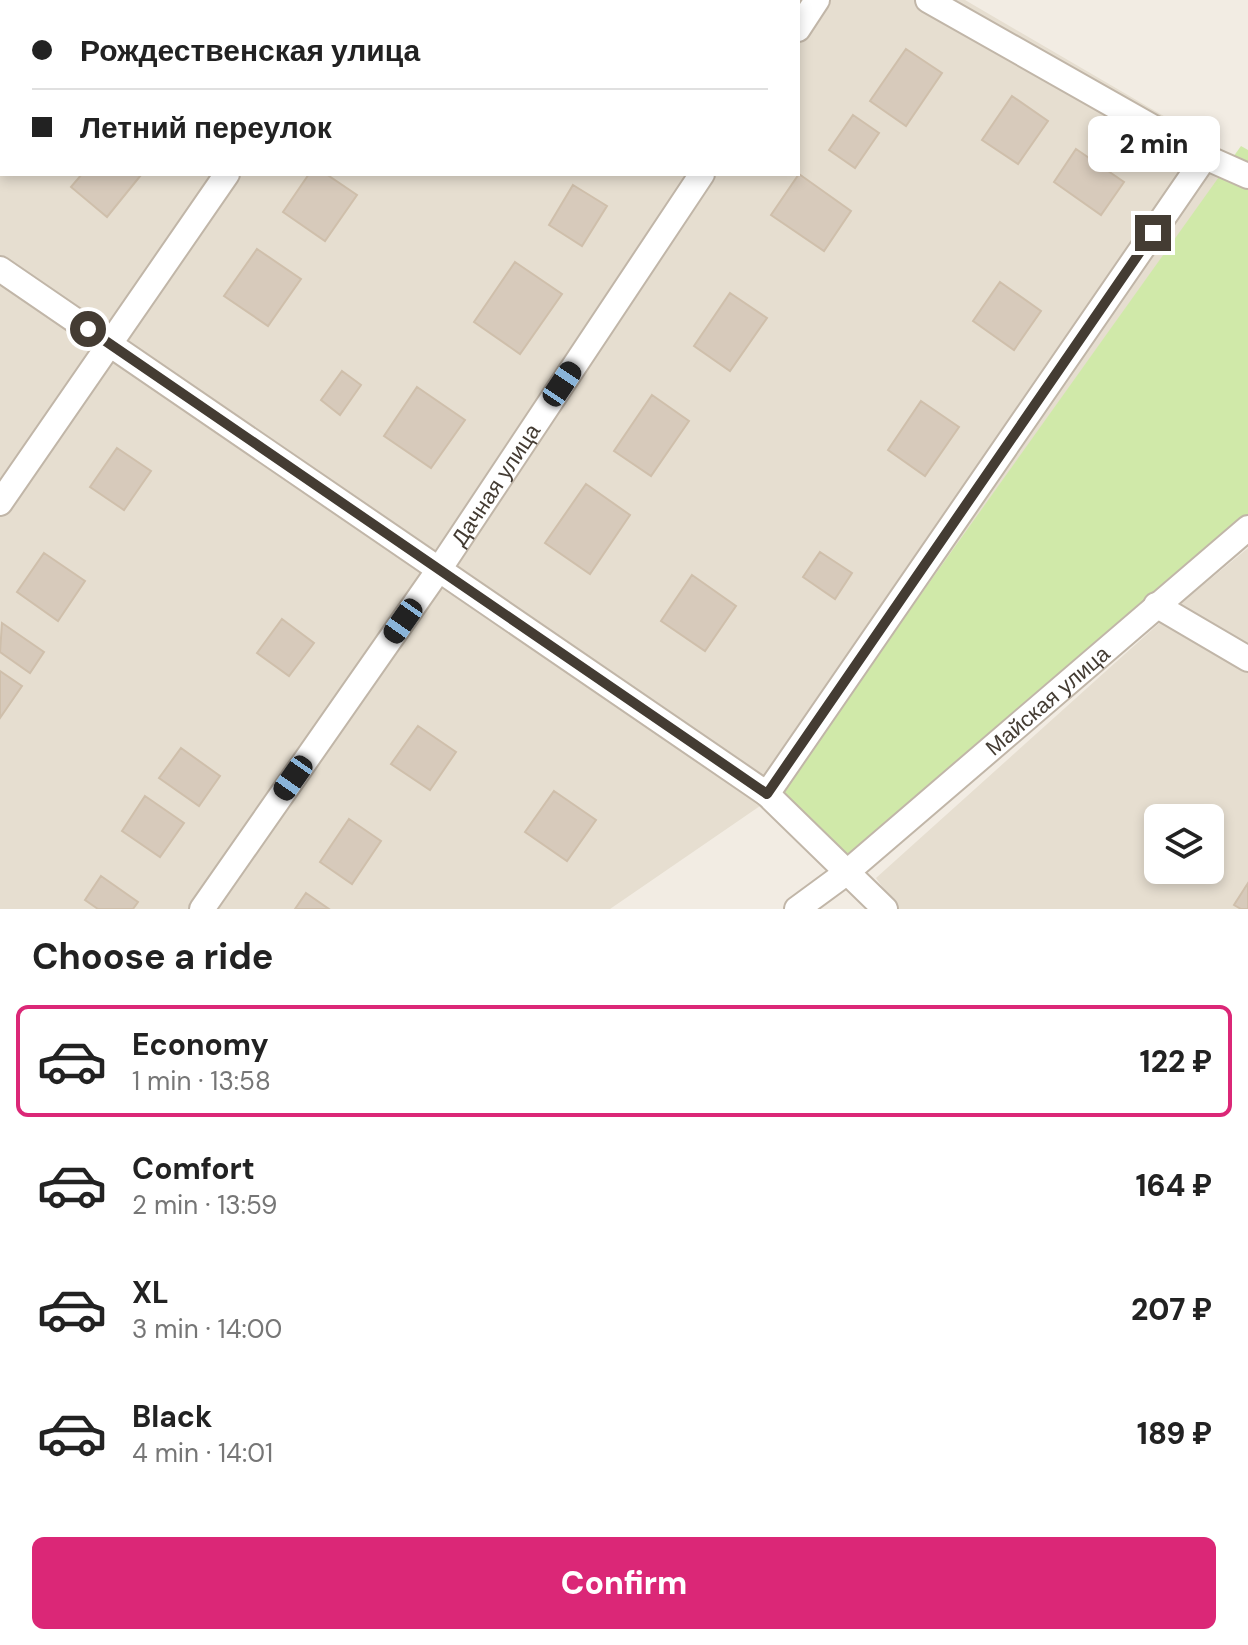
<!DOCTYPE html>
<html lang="en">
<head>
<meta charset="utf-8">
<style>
	body { margin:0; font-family:"DM Sans",sans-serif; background:#f6f6f6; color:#222; height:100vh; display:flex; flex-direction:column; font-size:30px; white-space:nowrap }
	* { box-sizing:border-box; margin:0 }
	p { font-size:26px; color:#767676 }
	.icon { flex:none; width:44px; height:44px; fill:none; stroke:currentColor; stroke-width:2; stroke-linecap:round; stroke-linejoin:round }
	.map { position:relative; height:909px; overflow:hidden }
	.details { display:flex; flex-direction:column; background:#fff; flex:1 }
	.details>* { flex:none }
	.banner { position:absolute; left:0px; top:0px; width:800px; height:176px; box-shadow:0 4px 12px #0003; display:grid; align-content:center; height:176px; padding:0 32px; background:#fff }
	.buttons { position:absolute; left:1144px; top:804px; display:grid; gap:16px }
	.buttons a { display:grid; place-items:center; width:80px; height:80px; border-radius:12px; background:#fff; box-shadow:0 4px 12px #0003; font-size:40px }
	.end { position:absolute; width:36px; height:36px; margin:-18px; border:10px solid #443c33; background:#fff; box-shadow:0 0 0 4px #fff }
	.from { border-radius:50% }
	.bubble { position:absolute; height:56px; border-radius:12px; background:#fff; box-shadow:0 4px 12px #0003; font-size:26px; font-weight:800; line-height:56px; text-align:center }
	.car { position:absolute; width:24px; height:48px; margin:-24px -12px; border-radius:10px; box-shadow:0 0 6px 2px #0007; background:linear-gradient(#222 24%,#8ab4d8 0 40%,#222 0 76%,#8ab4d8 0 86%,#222 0) }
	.banner b { display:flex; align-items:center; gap:28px; height:76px; font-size:30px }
	.banner b+b { border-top:2px solid #e0e0e0 }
	.banner i { width:20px; height:20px; background:#222 }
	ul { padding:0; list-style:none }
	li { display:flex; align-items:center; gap:24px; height:112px; margin:0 16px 12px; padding:0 16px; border:4px solid transparent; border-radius:12px }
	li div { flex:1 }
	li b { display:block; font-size:30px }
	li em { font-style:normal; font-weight:800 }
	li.selected { border-color:#db2777 }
	li>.icon { width:72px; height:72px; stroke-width:1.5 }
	h2 { padding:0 32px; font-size:36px; line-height:96px }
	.cta { display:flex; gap:16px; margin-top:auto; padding:16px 32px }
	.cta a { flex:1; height:92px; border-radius:12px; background:#db2777; color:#fff; font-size:32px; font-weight:800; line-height:92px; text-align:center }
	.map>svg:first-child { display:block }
	.residential { fill:#e6ded0; fill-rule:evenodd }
	.green { fill:#d0e9a9 }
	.building { fill:#d7cabb; stroke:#cfbfab; stroke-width:2 }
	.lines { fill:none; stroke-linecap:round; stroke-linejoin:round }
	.minor-casing { stroke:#c1b6a8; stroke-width:28 }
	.minor { stroke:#fff; stroke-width:24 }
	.route { stroke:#443c33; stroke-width:10 }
	.labels { text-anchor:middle; stroke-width:8; stroke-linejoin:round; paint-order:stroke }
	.street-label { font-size:22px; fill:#443c33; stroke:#fff }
</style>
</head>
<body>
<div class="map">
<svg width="1248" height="909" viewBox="0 0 1248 909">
	<rect width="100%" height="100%" fill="#f2ece3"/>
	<path class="residential" d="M0 0H965L1234 157 779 793 610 909H0ZM2 2H798V174H2Z
		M1248 548V909H898L876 878 1185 600ZM1158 818H1210V870H1158Z"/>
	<path class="green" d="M1241 146 1248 150V517L845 860 779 793Z"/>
	<path class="building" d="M214 0H278L276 2Z
		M437 0H498L435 2Z
		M690 0H753L752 2Z
		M906 49 942 73 906 126 870 101Z
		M1012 96 1048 121 1018 164 982 140Z
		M853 115 879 133 855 168 829 150Z
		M1076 149 1124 182 1101 215 1054 182Z
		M82 174H139L141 175 107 217 71 187Z
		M309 174H326L357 195 325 241 283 212Z
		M799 174 851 211 824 251 771 215Z
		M573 185 607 206 582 246 549 225Z
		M257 249 301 279 268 326 224 296Z
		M515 262 562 294 520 354 474 322Z
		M1000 282 1041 311 1014 350 973 321Z
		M730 293 767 318 730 371 694 346Z
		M342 371 361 385 340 415 321 400Z
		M417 387 465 420 431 468 384 436Z
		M652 395 689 421 651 476 614 451Z
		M921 401 959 427 925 476 888 450Z
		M117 448 151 471 124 510 90 487Z
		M586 484 630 515 590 574 545 543Z
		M820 552 852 573 835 599 803 577Z
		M44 553 85 581 58 621 17 592Z
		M692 575 736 606 705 651 661 621Z
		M282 619 314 643 289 676 257 653Z
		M2 623 44 652 30 673 0 652Z
		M0 671 22 686 0 718Z
		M418 726 456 752 430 790 391 764Z
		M181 748 220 776 199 806 159 778Z
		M554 791 596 820 567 861 525 832Z
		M145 796 184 823 160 857 122 831Z
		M349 819 381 841 352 884 320 862Z
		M101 876 138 902 133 909H98L85 900Z
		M1248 883V909H1241L1234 905Z
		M306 893 329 909H295Z"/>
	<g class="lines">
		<g class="minor-casing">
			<g id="minor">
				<path d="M928 0 1205 157 1248 176"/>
				<path d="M345 2 347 0"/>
				<path d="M798 29 817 0"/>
				<path d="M0 269 767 794 885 909"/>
				<path d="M0 503 227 174"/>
				<path d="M1156 605 1248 659"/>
				<path d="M767 794 1205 157"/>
				<path id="s1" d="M202 909 440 568 702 174"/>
				<path id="s2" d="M797 909 846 873 1248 528"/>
			</g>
		</g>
		<use href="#minor" class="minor"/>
	</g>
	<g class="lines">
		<path class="route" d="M88 329 767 794 1153 233"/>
	</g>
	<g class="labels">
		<g class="street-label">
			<text dy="8" stroke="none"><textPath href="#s1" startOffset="516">Дачная улица</textPath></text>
			<text dy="8" stroke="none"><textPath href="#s2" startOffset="326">Майская улица</textPath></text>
		</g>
	</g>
</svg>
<div class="buttons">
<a><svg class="icon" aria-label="layers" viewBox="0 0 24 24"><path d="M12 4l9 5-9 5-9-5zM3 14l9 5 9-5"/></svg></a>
</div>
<i class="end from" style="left:88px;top:329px"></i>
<i class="end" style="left:1153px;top:233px"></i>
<div class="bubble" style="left:1088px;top:116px;width:132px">2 min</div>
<i class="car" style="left:562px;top:384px;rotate:34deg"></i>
<i class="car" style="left:403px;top:621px;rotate:215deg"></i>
<i class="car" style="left:293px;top:778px;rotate:215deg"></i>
<div class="banner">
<b><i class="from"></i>Рождественская улица</b>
<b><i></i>Летний переулок</b>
</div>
</div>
<section class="details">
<h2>Choose a ride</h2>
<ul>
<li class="selected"><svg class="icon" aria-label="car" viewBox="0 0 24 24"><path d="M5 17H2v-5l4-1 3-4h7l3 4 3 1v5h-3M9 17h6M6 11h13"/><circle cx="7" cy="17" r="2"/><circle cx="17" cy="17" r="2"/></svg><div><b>Economy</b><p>1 min · 13:58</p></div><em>122 ₽</em></li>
<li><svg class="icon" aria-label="car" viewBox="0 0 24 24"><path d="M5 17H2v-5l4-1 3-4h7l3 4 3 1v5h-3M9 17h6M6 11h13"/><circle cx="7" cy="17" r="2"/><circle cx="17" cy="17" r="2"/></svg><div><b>Comfort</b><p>2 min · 13:59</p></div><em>164 ₽</em></li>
<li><svg class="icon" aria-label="car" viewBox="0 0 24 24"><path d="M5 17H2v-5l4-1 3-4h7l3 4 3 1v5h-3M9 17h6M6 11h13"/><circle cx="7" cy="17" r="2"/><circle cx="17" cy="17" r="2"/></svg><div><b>XL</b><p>3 min · 14:00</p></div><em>207 ₽</em></li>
<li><svg class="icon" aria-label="car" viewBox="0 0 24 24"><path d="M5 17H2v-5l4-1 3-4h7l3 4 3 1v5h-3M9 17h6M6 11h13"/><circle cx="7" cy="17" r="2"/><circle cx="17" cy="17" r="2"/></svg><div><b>Black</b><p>4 min · 14:01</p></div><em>189 ₽</em></li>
</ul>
<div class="cta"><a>Confirm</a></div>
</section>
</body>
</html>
